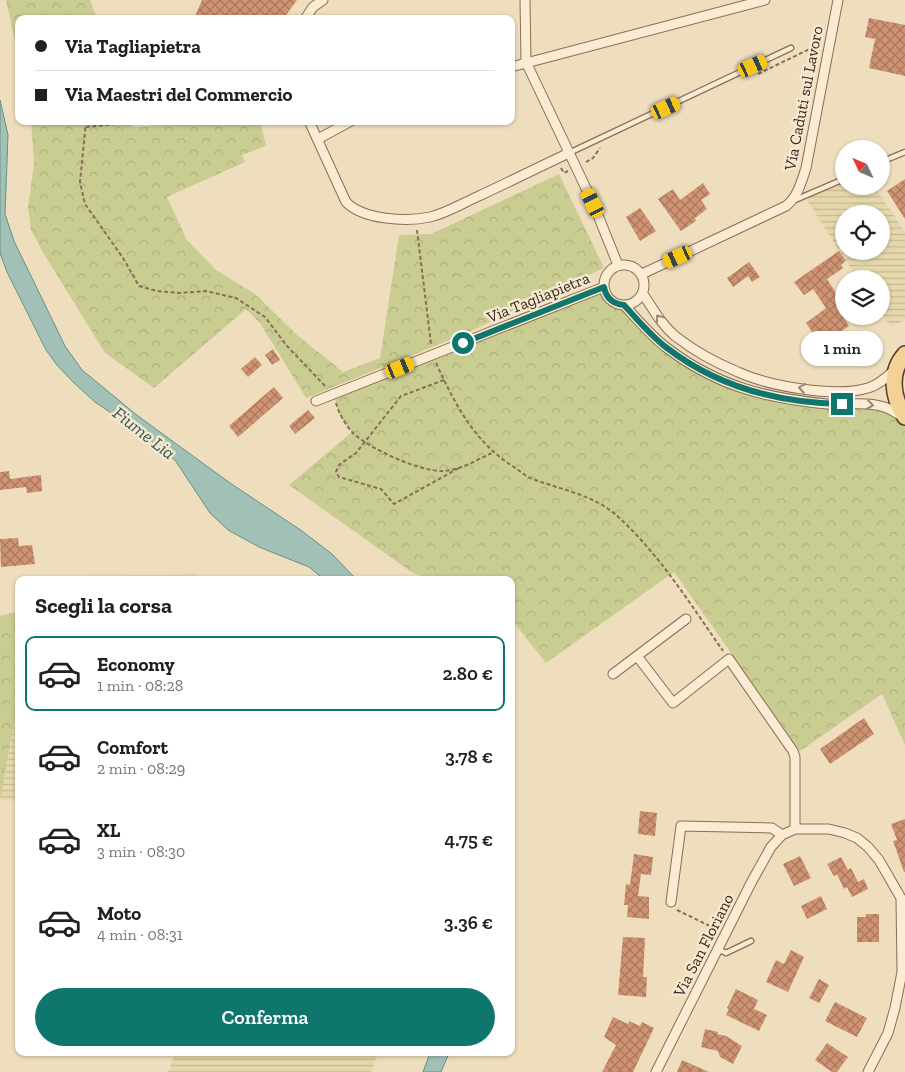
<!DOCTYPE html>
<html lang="it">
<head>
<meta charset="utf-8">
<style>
	body { margin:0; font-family:"Zilla Slab",serif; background:#f6f6f6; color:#202124; height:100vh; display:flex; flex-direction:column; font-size:19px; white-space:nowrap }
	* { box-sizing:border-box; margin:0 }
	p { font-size:16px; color:#757577 }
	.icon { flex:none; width:28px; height:28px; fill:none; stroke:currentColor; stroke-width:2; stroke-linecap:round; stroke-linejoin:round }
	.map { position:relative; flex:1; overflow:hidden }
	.drawer { position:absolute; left:15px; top:576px; width:500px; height:480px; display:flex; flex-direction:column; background:#fff; border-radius:10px; box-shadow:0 1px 4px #0004 }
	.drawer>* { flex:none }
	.hud { position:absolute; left:15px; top:15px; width:500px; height:110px; border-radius:10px; box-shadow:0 1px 4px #0004; display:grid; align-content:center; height:110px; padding:0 20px; background:#fff }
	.needle { width:32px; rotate:314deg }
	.controls { position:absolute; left:835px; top:140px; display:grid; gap:10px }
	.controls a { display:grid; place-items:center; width:55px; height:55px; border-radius:50%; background:#fff; box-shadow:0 1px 4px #0004; font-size:25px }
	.end { position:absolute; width:22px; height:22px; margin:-11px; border:6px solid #0f766e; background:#fff; box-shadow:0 0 0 2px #fff }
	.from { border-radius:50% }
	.bubble { position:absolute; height:35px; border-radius:18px; background:#fff; box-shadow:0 1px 4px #0004; font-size:16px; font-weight:600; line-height:35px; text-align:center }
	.car { position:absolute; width:15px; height:30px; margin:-15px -8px; border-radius:6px; box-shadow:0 0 4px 1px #0007; background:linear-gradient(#f5c518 24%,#345 0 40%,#f5c518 0 76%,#345 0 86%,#f5c518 0) }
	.hud b { display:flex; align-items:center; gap:18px; height:48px; font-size:19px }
	.hud b+b { border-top:1px solid #e0e0e0 }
	.hud i { width:12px; height:12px; background:#202124 }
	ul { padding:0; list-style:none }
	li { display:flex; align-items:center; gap:15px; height:75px; margin:0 10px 8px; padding:0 10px; border:2px solid transparent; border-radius:10px }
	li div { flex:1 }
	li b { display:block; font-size:19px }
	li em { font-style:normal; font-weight:600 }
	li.current { border-color:#0f766e }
	li>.icon { width:45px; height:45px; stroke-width:1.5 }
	h2 { padding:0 20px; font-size:22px; line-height:60px }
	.action { display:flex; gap:10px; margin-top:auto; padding:10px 20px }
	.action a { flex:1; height:58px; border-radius:30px; background:#0f766e; color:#fff; font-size:20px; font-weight:600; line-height:58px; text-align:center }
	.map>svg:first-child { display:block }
	.farmland { fill:url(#farmland-rules); fill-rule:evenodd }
	.forest { fill:url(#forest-crowns) }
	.water { fill:#a2c1b6; stroke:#698e83 }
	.building { fill:url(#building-cross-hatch) }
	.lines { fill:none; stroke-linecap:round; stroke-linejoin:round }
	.lane-casing { stroke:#886e57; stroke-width:7 }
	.street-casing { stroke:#886e57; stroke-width:11 }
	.primary-casing { stroke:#553c2b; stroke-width:18 }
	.path { stroke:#886e57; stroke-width:2; stroke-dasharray:4 2.5; stroke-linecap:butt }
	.lane { stroke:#faebd2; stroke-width:4.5 }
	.street { stroke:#faebd2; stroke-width:9 }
	.primary { stroke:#f4d194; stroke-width:15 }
	.oneway { stroke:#988977 }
	.route { stroke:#0f766e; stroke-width:6 }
	.labels { text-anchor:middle; stroke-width:5; stroke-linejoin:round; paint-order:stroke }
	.street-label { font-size:16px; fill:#37271c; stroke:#f6e8ce }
	.water-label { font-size:18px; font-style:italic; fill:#2a5752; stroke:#f6e8ce }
</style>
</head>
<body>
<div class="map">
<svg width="905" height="1072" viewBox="0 0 905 1072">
	<defs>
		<pattern id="farmland-rules" width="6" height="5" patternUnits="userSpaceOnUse" patternTransform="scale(1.25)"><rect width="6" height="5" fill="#e5d8ac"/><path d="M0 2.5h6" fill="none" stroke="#c5b993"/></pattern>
		<pattern id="forest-crowns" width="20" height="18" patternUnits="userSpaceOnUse" patternTransform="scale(1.25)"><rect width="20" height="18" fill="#cacd92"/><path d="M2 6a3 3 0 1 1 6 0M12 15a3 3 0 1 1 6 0" fill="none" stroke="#aeb07d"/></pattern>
		<pattern id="building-cross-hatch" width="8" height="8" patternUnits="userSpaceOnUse" patternTransform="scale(1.25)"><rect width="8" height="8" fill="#cf9373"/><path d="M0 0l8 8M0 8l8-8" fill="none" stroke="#a9785e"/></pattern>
	</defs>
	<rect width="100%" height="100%" fill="#efdebe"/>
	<path class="farmland" d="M844 182V186H874L905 232V320L891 327 881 313V279H858L808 202V197ZM844 214H881V251H844Z
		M190 573 209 580H70L76 576 188 575Z
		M19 695V802L0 799Z
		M175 1053V1052L378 1053 371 1072H168Z"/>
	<path class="forest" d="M6 0H90L97 19H19V60Z
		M31 121H131L132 127 188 124 205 121H260L266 146 242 155 245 162 167 197 187 240 216 270 255 294 297 335 343 372 380 358 399 235 431 234 559 174 604 268 467 333 306 398 260 323 246 309 154 388 105 353 44 254 31 230 28 207 34 163Z
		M605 290C609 300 615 304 624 305L690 364 767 396 868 404 905 418V745L882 694 800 751 674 572 546 663 511 619V580H435L413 573 289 485 352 432 339 414 334 395Z
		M19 611V695L0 800V616Z"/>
	<path class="water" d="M0 100 8 135 5 214 14 241 65 346 82 370 138 416 230 483 302 531 332 554 357 580H325L309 567 259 547 228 530 210 513 175 460 145 436 95 402 74 383 57 365 46 350 7 272 0 253Z
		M430 1053H449L441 1072H423Z"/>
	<path class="building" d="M202 0H297L283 19H194Z
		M869 18 905 25V76L869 68 875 39 865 37Z
		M905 179V219L887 191Z
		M703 183 710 194 701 200 707 209 695 218 696 221 681 231 658 199 673 189 680 200Z
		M640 208 656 231 640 241 626 217Z
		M839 251 846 261 841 265 843 268 827 279 844 305V318L849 326 829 339 842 358 836 362 827 351 826 352 806 323 826 308 813 289 804 295 794 282Z
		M749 262 760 277 752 282 748 276 733 287 727 278Z
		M273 349 280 360 272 365 265 355Z
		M255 357 262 365 248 377 241 369Z
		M274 387 283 398 238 437 229 426Z
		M308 410 315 418 295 434 289 426Z
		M9 471 10 479 41 475 42 491 27 493 26 487 0 490V472Z
		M18 538 19 546 32 545 35 564 1 567 0 539Z
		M864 718 874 734 830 764 820 749Z
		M640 811 657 813 655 836 638 834Z
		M905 819V872H904L893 841 897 840 891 824Z
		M634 854 653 857 651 875 641 874 638 896 649 897V919L627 917 628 905H624L626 884 630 885Z
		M800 856 811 878 794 886 783 864Z
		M841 857 848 870 851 868 858 882 864 879 868 889 852 897 847 887 844 889 837 874 834 876 827 864Z
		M821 896 827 909 807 919 801 906Z
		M866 914H879V942H857V917H866Z
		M623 937 645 938 643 977H647L646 997 618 995Z
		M791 950 804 957 788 992 766 982 776 960 784 964Z
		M819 979 829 985 819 1003 809 998Z
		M736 989 758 1000 754 1009 767 1015 759 1031 726 1015 729 1009 727 1008Z
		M835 1002 867 1018 857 1037 825 1021Z
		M613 1017 628 1024 629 1021 640 1026 642 1022 654 1028 633 1072H602L616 1045 604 1037Z
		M705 1029 718 1032 717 1034 726 1036 742 1046 733 1064 720 1057 718 1051 701 1047Z
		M827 1043 848 1057 837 1072H832L815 1060Z
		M682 1060 709 1072H677Z"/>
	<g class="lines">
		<g class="lane-casing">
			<path id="lane" d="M569 153 791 48
				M881 162 905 152
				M795 200 844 179
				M718 949 726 953 751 941"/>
		</g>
		<g class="street-casing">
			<path id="street" d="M525 0 526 62 593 203 618 265
				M305 19 313 7 323 0
				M511 67 765 0
				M309 121 346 202C363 220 407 222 430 217 447 213 463 203 479 196 509 182 539 167 569 153
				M318 139 351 121
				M604 285a20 20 0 1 1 40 0a20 20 0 1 1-40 0Z
				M642 274 786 206C798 196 801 183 806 168L838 0
				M643 294C653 309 661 324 675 336 693 350 716 363 738 372 769 386 835 398 868 388 879 385 888 376 896 369
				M624 305C638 320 651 336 667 348 717 386 765 398 827 404 847 405 868 401 887 408 893 411 898 414 904 417
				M316 401 604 287
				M637 656 673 703 729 659 793 751 795 757V829
				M613 674 686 619
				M671 902 681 826 772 828 782 835 795 829H829L845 833 857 838 868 847 879 860 901 898 902 972 895 1008 888 1033 868 1072
				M656 1072 751 883 771 847 782 835"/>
		</g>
		<g class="primary-casing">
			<path id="primary" d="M905 354C889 372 892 397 905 417"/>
		</g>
		<path class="path" d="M758 74 818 45
			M86 121 80 182 85 204 123 258 139 286 157 291 179 293 206 291 236 298 265 317 287 346 326 387
			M86 127 146 121
			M586 162 593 158 600 148
			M561 168 564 173 568 171
			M417 230 431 344
			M436 363C455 404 474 442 514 467 520 471 526 477 533 479 561 490 592 494 616 515 658 552 691 605 723 651
			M444 380 401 396 356 453 339 465 336 472 339 477 381 489 394 504 459 468
			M336 403C339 413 345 425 353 433 370 449 420 472 444 471 461 470 478 459 494 452
			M677 910 716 929"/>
		<use href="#lane" class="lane"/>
		<use href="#street" class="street"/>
		<use href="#primary" class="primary"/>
	</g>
	<defs><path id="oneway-chevron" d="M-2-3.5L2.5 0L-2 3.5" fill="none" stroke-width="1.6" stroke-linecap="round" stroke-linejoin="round" transform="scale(1.25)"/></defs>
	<g class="oneway">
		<use href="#oneway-chevron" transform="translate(659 318) rotate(-127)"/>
		<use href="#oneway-chevron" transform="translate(802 388) rotate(-170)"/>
		<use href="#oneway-chevron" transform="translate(870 405) rotate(8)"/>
	</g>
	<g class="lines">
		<path class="route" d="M463 343 604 287C606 298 613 304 624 305 638 320 651 336 667 348 718 387 779 403 842 404"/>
	</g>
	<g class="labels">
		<g class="street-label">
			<text transform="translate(803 98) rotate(-79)" y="6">Via Caduti sul Lavoro</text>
			<text transform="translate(538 297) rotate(-22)" y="6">Via Tagliapietra</text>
			<text transform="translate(703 945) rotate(-63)" y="6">Via San Floriano</text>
		</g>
		<g class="water-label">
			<text transform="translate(144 433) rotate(38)" y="6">Fiume Lia</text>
		</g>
	</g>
</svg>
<div class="controls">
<a><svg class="needle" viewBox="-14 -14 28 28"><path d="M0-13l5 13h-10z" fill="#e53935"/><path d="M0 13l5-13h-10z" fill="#757577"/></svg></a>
<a><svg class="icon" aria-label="locate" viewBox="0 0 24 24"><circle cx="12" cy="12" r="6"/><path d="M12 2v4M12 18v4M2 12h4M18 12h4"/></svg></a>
<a><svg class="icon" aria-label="layers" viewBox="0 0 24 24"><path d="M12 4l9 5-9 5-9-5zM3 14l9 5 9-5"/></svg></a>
</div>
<i class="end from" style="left:463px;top:343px"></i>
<i class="end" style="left:842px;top:404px"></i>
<div class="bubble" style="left:801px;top:331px;width:82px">1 min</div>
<i class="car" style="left:753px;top:66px;rotate:65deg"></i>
<i class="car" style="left:666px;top:108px;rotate:65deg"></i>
<i class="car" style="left:593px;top:203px;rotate:334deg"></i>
<i class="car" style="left:678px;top:257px;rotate:245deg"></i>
<i class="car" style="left:400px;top:368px;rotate:68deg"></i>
<div class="hud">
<b><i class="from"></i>Via Tagliapietra</b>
<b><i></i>Via Maestri del Commercio</b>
</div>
<section class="drawer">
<h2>Scegli la corsa</h2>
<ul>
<li class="current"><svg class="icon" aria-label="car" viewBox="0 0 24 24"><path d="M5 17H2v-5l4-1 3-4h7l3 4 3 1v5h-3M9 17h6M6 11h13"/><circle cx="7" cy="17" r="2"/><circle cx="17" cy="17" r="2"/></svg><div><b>Economy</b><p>1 min · 08:28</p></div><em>2.80 €</em></li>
<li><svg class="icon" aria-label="car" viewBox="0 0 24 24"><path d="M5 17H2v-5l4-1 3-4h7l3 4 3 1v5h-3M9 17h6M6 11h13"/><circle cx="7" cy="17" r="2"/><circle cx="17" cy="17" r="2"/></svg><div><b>Comfort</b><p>2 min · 08:29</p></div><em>3.78 €</em></li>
<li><svg class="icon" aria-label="car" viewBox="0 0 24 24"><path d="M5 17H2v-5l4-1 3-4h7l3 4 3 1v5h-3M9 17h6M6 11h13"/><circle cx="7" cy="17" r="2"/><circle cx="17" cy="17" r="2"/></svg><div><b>XL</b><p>3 min · 08:30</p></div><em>4.75 €</em></li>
<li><svg class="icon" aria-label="car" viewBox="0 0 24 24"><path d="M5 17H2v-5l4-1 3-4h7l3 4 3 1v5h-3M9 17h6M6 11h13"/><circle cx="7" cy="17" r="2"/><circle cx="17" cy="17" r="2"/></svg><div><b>Moto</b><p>4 min · 08:31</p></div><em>3.36 €</em></li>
</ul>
<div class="action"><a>Conferma</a></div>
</section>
</div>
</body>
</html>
